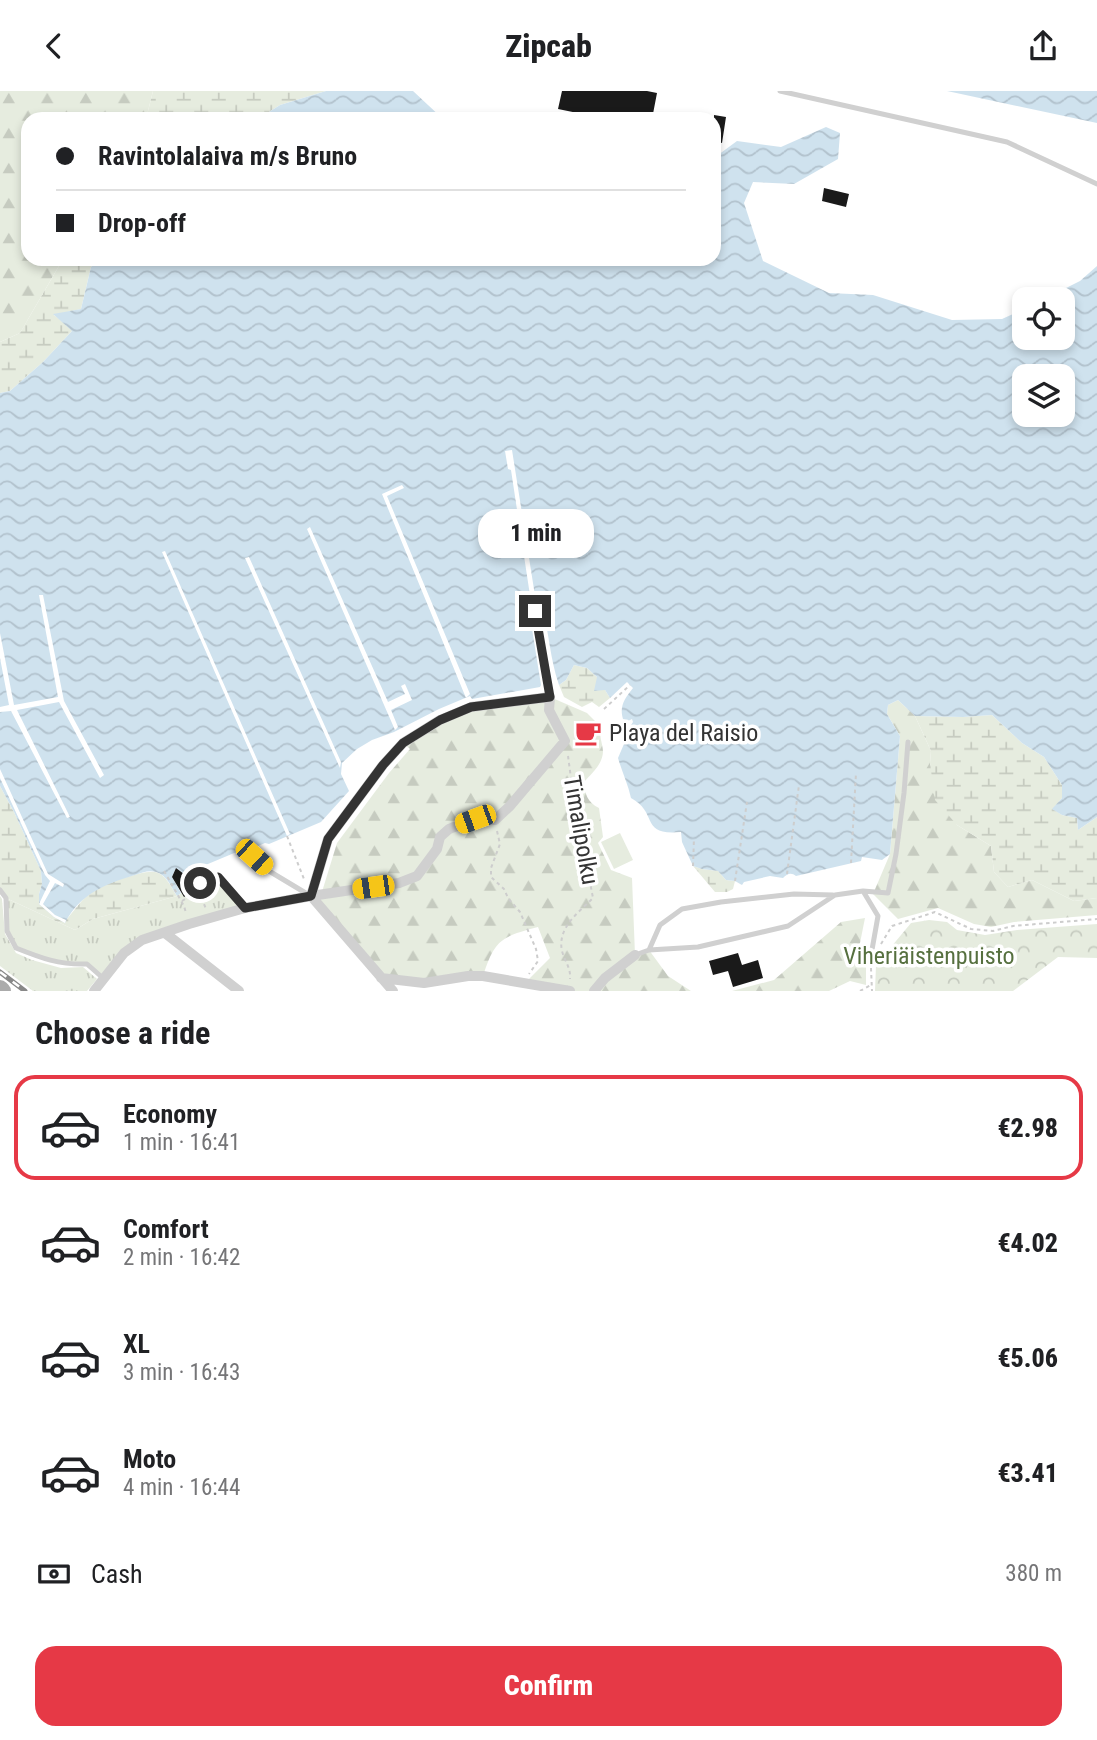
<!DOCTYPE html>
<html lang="en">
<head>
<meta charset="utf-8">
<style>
	body { margin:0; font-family:"Roboto Condensed",sans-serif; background:#f6f6f6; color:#202124; height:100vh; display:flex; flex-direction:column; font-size:26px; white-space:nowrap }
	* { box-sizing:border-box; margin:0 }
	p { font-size:23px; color:#757577 }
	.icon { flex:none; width:38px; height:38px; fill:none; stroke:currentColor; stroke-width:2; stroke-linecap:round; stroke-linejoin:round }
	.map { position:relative; height:900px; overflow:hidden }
	.sheet { display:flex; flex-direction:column; background:#fff; flex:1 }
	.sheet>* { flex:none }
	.banner { position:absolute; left:21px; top:21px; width:700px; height:154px; border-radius:21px; box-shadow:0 4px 10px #0003; display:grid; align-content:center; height:154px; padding:0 35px; background:#fff }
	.buttons { position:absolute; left:1012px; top:196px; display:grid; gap:14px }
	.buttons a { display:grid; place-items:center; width:63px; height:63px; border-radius:14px; background:#fff; box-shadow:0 4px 10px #0003; font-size:35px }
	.end { position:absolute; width:32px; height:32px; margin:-16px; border:9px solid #333; background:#fff; box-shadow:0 0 0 4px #fff }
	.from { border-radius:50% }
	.bubble { position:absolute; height:49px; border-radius:21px; background:#fff; box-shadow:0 4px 10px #0003; font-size:23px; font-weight:800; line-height:49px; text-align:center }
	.car { position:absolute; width:21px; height:42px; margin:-21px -10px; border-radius:9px; box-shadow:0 0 5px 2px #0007; background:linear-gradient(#f5c518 24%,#345 0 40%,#f5c518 0 76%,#345 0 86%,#f5c518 0) }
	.banner b { display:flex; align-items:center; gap:24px; height:66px; font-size:26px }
	.banner b+b { border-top:2px solid #e0e0e0 }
	.banner i { width:18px; height:18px; background:#202124 }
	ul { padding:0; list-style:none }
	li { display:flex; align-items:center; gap:21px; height:105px; margin:0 14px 10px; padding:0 21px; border:4px solid transparent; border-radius:21px }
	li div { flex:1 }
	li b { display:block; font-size:26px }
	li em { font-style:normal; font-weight:800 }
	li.selected { border-color:#e63946 }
	li>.icon { width:63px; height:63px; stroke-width:1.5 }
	h2 { padding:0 35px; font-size:32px; line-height:84px }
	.pay { display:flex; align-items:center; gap:18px; height:77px; padding:0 35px; font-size:26px }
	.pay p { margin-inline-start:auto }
	.cta { display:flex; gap:14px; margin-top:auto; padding:14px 35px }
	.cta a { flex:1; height:80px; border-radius:21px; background:#e63946; color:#fff; font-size:28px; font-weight:800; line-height:80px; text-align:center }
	header { display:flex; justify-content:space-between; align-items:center; height:91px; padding:0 35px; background:#fff; font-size:32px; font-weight:800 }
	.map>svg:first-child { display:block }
	.grass { fill:url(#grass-tufts) }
	.forest { fill:url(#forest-firs) }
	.wetland { fill:url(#wetland-marsh) }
	.park { fill:url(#park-crowns) }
	.garden { fill:#e6ecdf }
	.water { fill:url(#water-waves); fill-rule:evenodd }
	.pier { fill:#fff }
	.building { fill:#1a1a1a }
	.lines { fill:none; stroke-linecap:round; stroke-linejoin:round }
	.path { stroke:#cdcdcd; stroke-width:2; stroke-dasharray:3.5 3.5; stroke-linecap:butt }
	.lane { stroke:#d0d0d0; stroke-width:5 }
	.street { stroke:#d0d0d0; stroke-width:10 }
	.primary { stroke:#ababab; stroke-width:18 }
	.rail-casing { stroke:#888; stroke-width:5 }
	.rail { stroke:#fff; stroke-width:2.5; stroke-dasharray:8; stroke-linecap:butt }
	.route { stroke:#333; stroke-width:9 }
	.labels { text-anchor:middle; stroke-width:7; stroke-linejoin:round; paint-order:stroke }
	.poi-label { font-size:24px; fill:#333; stroke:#fff; text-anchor:start }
	.street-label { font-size:24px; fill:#333; stroke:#fff }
	.park-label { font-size:24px; fill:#56703f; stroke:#fff }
</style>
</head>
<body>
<header><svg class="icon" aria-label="back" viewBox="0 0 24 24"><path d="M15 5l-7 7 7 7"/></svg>Zipcab<svg class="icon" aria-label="share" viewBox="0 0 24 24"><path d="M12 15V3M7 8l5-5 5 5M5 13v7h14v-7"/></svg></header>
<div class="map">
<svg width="1097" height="900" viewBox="0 0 1097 900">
	<defs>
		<pattern id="grass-tufts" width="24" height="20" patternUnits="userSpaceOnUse" patternTransform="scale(1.75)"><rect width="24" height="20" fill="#e6ecdf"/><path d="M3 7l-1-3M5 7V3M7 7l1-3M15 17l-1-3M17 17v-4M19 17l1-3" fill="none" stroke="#c6cbc0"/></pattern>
		<pattern id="forest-firs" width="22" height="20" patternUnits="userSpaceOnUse" patternTransform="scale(1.75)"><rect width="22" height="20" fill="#e6ecdf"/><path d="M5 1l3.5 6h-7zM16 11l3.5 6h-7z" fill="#c6cbc0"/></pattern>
		<pattern id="wetland-marsh" width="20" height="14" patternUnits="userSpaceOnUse" patternTransform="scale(1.75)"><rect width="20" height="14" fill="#e6ecdf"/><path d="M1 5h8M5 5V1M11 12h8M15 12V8" fill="none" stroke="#c6cbc0"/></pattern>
		<pattern id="park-crowns" width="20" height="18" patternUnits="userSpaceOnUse" patternTransform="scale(1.75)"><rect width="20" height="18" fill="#e6ecdf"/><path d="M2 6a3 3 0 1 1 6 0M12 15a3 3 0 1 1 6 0" fill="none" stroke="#c6cbc0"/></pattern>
		<pattern id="water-waves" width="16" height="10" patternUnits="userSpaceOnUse" patternTransform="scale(1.75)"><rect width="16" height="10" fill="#cfe2ee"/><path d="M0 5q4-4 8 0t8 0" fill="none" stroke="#b2c2cd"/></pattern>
	</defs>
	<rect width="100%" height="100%" fill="#fff"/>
	<path class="grass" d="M218 787 245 817 142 849 104 888 87 873 67 874 16 857 7 840 6 807 75 839 93 828 177 805 186 799 182 793 200 792Z
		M0 805 2 808 5 843 16 862 32 869 61 877 83 876 97 888 87 900H33L0 875Z"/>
	<path class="forest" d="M0 0H153L146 28H28V168H63L20 242 0 251Z
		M550 606 587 622 601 636C599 648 602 649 603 660 603 673 592 682 584 691 585 703 587 711 599 717L603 746 598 752 611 779 632 787 635 864 649 859 668 885 691 900H570L525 892 550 867 538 836C501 846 495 848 483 885L424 892 381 887 311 805 321 804 337 752 389 682 410 658 403 652 471 616Z
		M898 609 915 625 931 660 930 673 957 734 991 755 994 781 1008 796 1032 789 1074 810 1097 807V824L1014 831 991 836 974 833 938 817 898 828 873 803 890 763 900 645 887 623 888 614Z
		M865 827 858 862 866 867V894L850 890 829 900H732L774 889 841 831Z"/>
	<path class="wetland" d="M153 0H326L280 14 258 28H146Z
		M63 168H101L91 176 81 218 54 224 73 239 43 271 10 300 0 302V251L20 242Z
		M574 574 587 577 597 586 610 607 599 616 592 611 582 616 564 606 559 594 566 589Z
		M992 624 1022 652 1044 666 1062 694V707L1053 718 1062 724 1077 727 1078 739 1097 726V807L1074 810 1032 789 1008 796 994 781 991 755 957 734 935 709 930 672 931 660 915 625 963 626Z
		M0 695 14 721 41 780 42 793 39 803 66 829C74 820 82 808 92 800 101 794 145 778 155 781 166 783 171 796 177 805L93 828 75 839 6 807 0 799Z
		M693 775 702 778 718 780 726 789 735 790 733 798 727 801H715Z"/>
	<path class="park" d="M929 829 947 831 957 839 985 844 1017 839 1097 833V867L1058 866 1013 900H875L876 874 911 832Z"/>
	<path class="garden" d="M620 742 633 769 614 778 601 751Z"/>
	<path class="water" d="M326 0H413L443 28H258L280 14Z
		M947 0H1097V32Z
		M826 36 840 42 838 68 794 93 753 91 744 112 763 170 829 202 873 204 952 229 1002 228 1024 218V247H1062V208H1044L1080 190 1097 175V726L1078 739 1077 727 1062 724 1052 718 1062 707V694L1044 666 1022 652 992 624 963 626 915 625 898 609 888 614 887 623 900 645 890 763 882 769 862 766 861 770 796 785C791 781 787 783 783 787L770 785 744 791 742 794 735 790 726 789 718 780 702 778 693 775 682 751 681 741C639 745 659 722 631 707 628 693 622 681 618 667L624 653 634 642H626L633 631 632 628 628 630 623 628C619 615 625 607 633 597L627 591 610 607 605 599 594 600 597 586 587 577 574 574 566 589 559 594C550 568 549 541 542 515L538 512 533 514 529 519 541 594 540 596 472 608 470 605 439 618 394 641 372 649 357 658 342 672 341 683 349 700 321 731 269 753 265 752 251 758 269 774 264 780 239 760 184 783 176 777 172 786 181 802 177 805C171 796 167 784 156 781 149 779 141 782 135 784 105 793 80 803 65 832L54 826 39 813V803L42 793 41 780 14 721 0 695V302L10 300 43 271 72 240 53 223 81 218 91 176 101 168H714V63L718 64 737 50 781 56ZM1024 285H1062V324H1024Z"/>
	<path class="pier" d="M512 359 536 511H531L511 379 508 378 505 360Z
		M402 394 404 397 387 405 470 603 466 607 382 403Z
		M310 436 388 611 405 603 401 595 405 593 412 609 391 619 398 636 395 639 307 438Z
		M165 460 290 743 287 745 162 461Z
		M249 466 341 671 340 677 245 467Z
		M39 504H43L64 610 104 684 100 687 59 611 17 619 70 726 67 727 11 620 0 621V616L9 614 0 567V542L14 614 58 606Z
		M0 678 48 783 64 793 63 796 55 792 43 813 55 824 66 829 65 832 54 826 39 813 50 790 45 784 0 687Z"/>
	<path class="building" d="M562 0H647L657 2 652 28H607L558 18Z
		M714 24 726 26 722 52 714 50Z
		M824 97 849 103 846 116 822 110Z
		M176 777 184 783 193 800 184 806 172 786Z
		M738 862 742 874 758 869 763 887 733 896 728 880 713 884 709 870Z"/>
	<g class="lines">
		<path class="path" d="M604 618 630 594
			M568 665 577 732 588 760 589 786 593 807C578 822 557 837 562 860 565 871 571 877 570 888
			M497 740 500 753 491 777V786L504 798 508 807 520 821 536 858 538 870 529 883
			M287 745 304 788
			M851 772 856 682
			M693 775 694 747
			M164 780 184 815 186 822
			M787 783 799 694
			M735 790 747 711
			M199 800 206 818
			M182 810 198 800
			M881 853 892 835 935 821 971 838 993 840 1013 835 1097 828
			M871 877 872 900
			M860 900 871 894"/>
		<path class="lane" d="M780 0 1007 51 1097 93
			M535 520 550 606
			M254 766 269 780 309 804
			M200 792 218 787 245 817
			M0 799 6 807 7 840 16 857C41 867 59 874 87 873L104 888
			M863 800 888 802 896 763 904 702 908 651
			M649 859 660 834 682 818 721 811 794 803 833 804
			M635 864 649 859 698 856 788 835 835 804 863 800 878 825 870 870"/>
		<path class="street" d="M550 606 549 619 565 650 510 715 495 729 475 728 449 738 440 746 437 758 417 785 399 792 311 805 328 748 383 674 403 652 440 629 471 616Z
			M165 842 239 900
			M381 887 424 892 468 885H483L570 900
			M94 900 124 862 142 849 189 833 245 817 311 805 393 900
			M594 900 605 887 635 864"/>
		<path class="primary" d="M0 898 2 900"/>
		<g class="rail-casing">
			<path id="rail" d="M0 881 25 900"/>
		</g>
		<use href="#rail" class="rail"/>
	</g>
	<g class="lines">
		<path class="route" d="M200 792 218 786 245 817 311 805 328 748 383 674 403 652 440 629 471 616 550 606 535 520"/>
	</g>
	<defs>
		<g id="cafe-bare" transform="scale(2.1)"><path d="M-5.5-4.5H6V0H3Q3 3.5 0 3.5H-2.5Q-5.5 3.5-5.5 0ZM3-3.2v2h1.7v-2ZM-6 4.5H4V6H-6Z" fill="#e63946" stroke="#fff" stroke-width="2.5" paint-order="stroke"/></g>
	</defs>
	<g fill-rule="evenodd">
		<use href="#cafe-bare" x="588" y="642"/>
	</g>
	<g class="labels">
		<g class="poi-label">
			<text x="609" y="650">Playa del Raisio</text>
		</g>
		<g class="street-label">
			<text transform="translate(581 739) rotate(80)" y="8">Timalipolku</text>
		</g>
		<g class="park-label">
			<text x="929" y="873">Viheriäistenpuisto</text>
		</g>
	</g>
</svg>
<div class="buttons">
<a><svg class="icon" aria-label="locate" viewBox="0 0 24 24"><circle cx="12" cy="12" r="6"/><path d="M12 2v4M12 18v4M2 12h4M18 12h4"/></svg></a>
<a><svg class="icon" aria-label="layers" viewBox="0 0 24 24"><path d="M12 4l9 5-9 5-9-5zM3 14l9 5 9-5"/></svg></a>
</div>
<i class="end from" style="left:200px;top:792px"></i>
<i class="end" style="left:535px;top:520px"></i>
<div class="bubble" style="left:478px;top:418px;width:116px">1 min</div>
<i class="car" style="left:475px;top:728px;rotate:250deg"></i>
<i class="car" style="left:254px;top:766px;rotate:132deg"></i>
<i class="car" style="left:373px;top:796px;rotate:262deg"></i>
<div class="banner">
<b><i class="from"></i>Ravintolalaiva m/s Bruno</b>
<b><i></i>Drop-off</b>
</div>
</div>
<section class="sheet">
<h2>Choose a ride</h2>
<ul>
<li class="selected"><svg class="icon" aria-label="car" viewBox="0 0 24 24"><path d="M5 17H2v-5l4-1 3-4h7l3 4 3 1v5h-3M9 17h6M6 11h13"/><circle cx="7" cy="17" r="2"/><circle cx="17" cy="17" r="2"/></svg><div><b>Economy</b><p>1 min · 16:41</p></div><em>€2.98</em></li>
<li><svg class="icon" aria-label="car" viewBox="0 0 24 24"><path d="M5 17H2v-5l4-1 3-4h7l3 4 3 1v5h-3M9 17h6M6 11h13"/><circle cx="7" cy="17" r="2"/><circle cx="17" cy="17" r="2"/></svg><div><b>Comfort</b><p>2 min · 16:42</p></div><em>€4.02</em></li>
<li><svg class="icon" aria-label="car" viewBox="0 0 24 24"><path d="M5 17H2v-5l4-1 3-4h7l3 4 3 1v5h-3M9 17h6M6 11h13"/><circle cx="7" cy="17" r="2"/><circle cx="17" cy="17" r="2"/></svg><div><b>XL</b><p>3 min · 16:43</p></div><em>€5.06</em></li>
<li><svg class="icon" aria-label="car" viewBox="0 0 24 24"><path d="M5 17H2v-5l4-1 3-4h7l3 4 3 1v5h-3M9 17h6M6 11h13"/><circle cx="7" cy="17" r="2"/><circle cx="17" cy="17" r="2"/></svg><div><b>Moto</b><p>4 min · 16:44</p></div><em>€3.41</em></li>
</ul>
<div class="pay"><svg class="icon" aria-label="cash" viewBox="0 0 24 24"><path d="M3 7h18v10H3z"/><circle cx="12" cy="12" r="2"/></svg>Cash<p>380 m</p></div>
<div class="cta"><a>Confirm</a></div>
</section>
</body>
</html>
